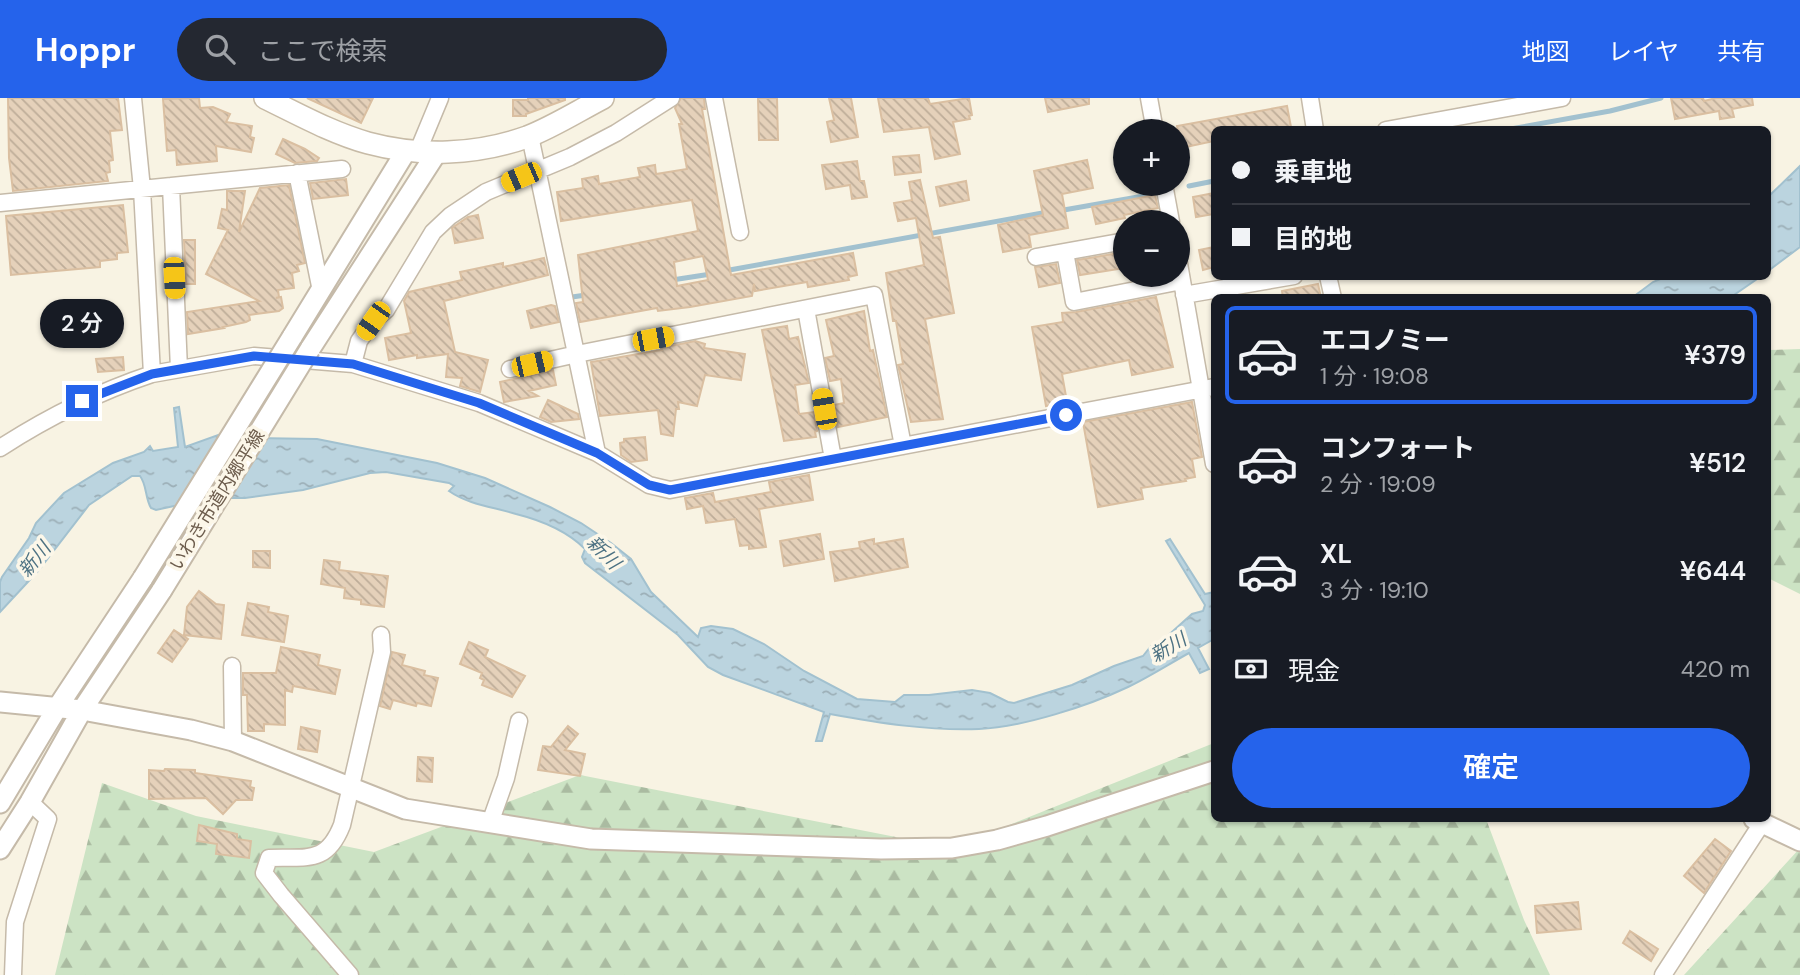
<!DOCTYPE html>
<html lang="ja">
<head>
<meta charset="utf-8">
<style>
	body { margin:0; font-family:"DM Sans","Noto Sans JP",sans-serif; background:#242831; color:#f1f3f6; height:100vh; display:flex; flex-direction:column; font-size:26px; white-space:nowrap }
	* { box-sizing:border-box; margin:0 }
	p { font-size:23px; color:#9ea1a6 }
	.icon { flex:none; width:38px; height:38px; fill:none; stroke:currentColor; stroke-width:2; stroke-linecap:round; stroke-linejoin:round }
	.map { position:relative; flex:1; overflow:hidden }
	.drawer { position:absolute; left:1211px; top:196px; width:560px; height:528px; display:flex; flex-direction:column; background:#171b24; border-radius:10px; box-shadow:0 2px 5px #0004 }
	.drawer>* { flex:none }
	.guide { position:absolute; left:1211px; top:28px; width:560px; height:154px; border-radius:10px; box-shadow:0 2px 5px #0004; display:grid; align-content:center; height:154px; padding:0 21px; background:#171b24 }
	.buttons { position:absolute; left:1113px; top:21px; display:grid; gap:14px }
	.buttons a { display:grid; place-items:center; width:77px; height:77px; border-radius:50%; background:#171b24; box-shadow:0 2px 5px #0004; font-size:35px }
	.end { position:absolute; width:32px; height:32px; margin:-16px; border:9px solid #2563eb; background:#fff; box-shadow:0 0 0 4px #fff }
	.from { border-radius:50% }
	.bubble { position:absolute; height:49px; border-radius:24px; background:#171b24; box-shadow:0 2px 5px #0004; font-size:23px; font-weight:600; line-height:49px; text-align:center }
	.car { position:absolute; width:21px; height:42px; margin:-21px -10px; border-radius:9px; box-shadow:0 0 5px 2px #0007; background:linear-gradient(#f5c518 24%,#345 0 40%,#f5c518 0 76%,#345 0 86%,#f5c518 0) }
	.guide b { display:flex; align-items:center; gap:24px; height:66px; font-size:26px }
	.guide b+b { border-top:2px solid #363941 }
	.guide i { width:18px; height:18px; background:#f1f3f6 }
	ul { padding:12px 0 0; list-style:none }
	li { display:flex; align-items:center; gap:21px; height:98px; margin:0 14px 10px; padding:0 7px; border:4px solid transparent; border-radius:10px }
	li div { flex:1 }
	li b { display:block; font-size:26px }
	li em { font-style:normal; font-weight:600 }
	li.selected { border-color:#2563eb }
	li>.icon { width:63px; height:63px; stroke-width:1.5 }
	.pay { display:flex; align-items:center; gap:18px; height:77px; padding:0 21px; font-size:26px }
	.pay p { margin-inline-start:auto }
	.button { display:flex; gap:14px; margin-top:auto; padding:14px 21px }
	.button a { flex:1; height:80px; border-radius:42px; background:#2563eb; color:#fff; font-size:28px; font-weight:600; line-height:80px; text-align:center }
	header { display:flex; align-items:center; gap:42px; box-sizing:border-box; height:98px; padding:0 35px; background:#2563eb; color:#fff }
	header strong { font-size:33px }
	nav { display:flex; gap:38px; margin-inline-start:auto; font-size:24px }
	.search { width:490px; height:63px; background:#242831; display:flex; align-items:center; gap:18px; box-sizing:border-box; padding:0 24px; border-radius:38px; color:#9ea1a6; font-size:26px }
	.map>svg:first-child { display:block }
	.forest { fill:url(#forest-firs) }
	.water { fill:url(#water-ripples); stroke:#a2c1cf; stroke-width:2 }
	.lines { fill:none; stroke-linecap:round; stroke-linejoin:round }
	.stream { stroke:#a2c1cf; stroke-width:5 }
	.building { fill:url(#building-back-hatch); stroke:#dabfa1; stroke-width:2; fill-rule:evenodd }
	.minor-casing { stroke:#c5baa9; stroke-width:19 }
	.tertiary-casing { stroke:#c5baa9; stroke-width:23 }
	.secondary-casing { stroke:#c7bba7; stroke-width:24 }
	.minor { stroke:#fff; stroke-width:16 }
	.tertiary { stroke:#fff; stroke-width:19 }
	.secondary { stroke:#fff; stroke-width:21 }
	.tertiary-bridge-casing { stroke:#c5baa9; stroke-width:23; stroke-linecap:butt }
	.tertiary-bridge { stroke:#fff; stroke-width:19 }
	.route { stroke:#2563eb; stroke-width:9 }
	.labels { text-anchor:middle; stroke-width:7; stroke-linejoin:round; paint-order:stroke }
	.street-label { font-size:18px; fill:#6d5d4d; stroke:#fcf7e9 }
	.water-label { font-size:19px; font-style:italic; fill:#4d7283; stroke:#fcf7e9 }
</style>
</head>
<body>
<header>
<strong>Hoppr</strong>
<div class="search"><svg class="icon" aria-label="search" viewBox="0 0 24 24"><circle cx="10" cy="10" r="6"/><path d="M15 15l6 6"/></svg>ここで検索</div>
<nav><a>地図</a><a>レイヤ</a><a>共有</a></nav>
</header>
<div class="map">
<svg width="1800" height="877" viewBox="0 0 1800 877">
	<defs>
		<pattern id="forest-firs" width="22" height="20" patternUnits="userSpaceOnUse" patternTransform="scale(1.75)"><rect width="22" height="20" fill="#cce3c4"/><path d="M5 1l3.5 6h-7zM16 11l3.5 6h-7z" fill="#aabba1"/></pattern>
		<pattern id="water-ripples" width="26" height="14" patternUnits="userSpaceOnUse" patternTransform="scale(1.75)"><rect width="26" height="14" fill="#bbd4df"/><path d="M2 4q2-2 4 0t4 0M15 11q2-2 4 0t4 0" fill="none" stroke="#9cafb7"/></pattern>
		<pattern id="building-back-hatch" width="6" height="6" patternUnits="userSpaceOnUse" patternTransform="scale(1.75)"><rect width="6" height="6" fill="#e5d1ba"/><path d="M-1 5l2 2M0 0l6 6M5-1l2 2" fill="none" stroke="#bead99"/></pattern>
	</defs>
	<rect width="100%" height="100%" fill="#f8f3e3"/>
	<path class="forest" d="M1800 251V496L1768 480V252Z
		M1214 645V721H1486L1524 822 1550 877H55L102 685 196 718 374 754 580 677 952 750Z
		M1800 750V877H1684Z"/>
	<path class="water" d="M1800 68V149L1768 173V99Z
		M1665 179V178L1760 179 1731 199H1633L1653 184Z
		M179 309 185 349 221 336 249 340 317 341 437 365 485 380 550 409 581 425 611 445 631 461 651 494 698 539 701 530 711 528 733 531 764 546 804 573 857 601 895 604 904 597H929L972 592 990 595 1008 604 1014 605 1072 587 1114 568 1143 558 1151 548 1163 542 1192 516 1203 513 1205 507 1166 443 1170 441 1205 496 1214 494V541L1198 550 1209 571 1200 575 1189 555C1169 566 1149 579 1128 589 1088 608 1023 629 979 631 929 633 879 625 830 616L822 643H816L824 614 723 577 708 569 678 537 585 465 582 459 585 451C567 433 540 422 516 416 494 409 469 407 449 393L454 388 449 385 386 374 370 375 303 392 245 400H210L156 412 151 410C145 400 147 387 140 378H132L89 407 38 473 0 514V484L2 479 29 440 36 425 64 395 113 365 144 354 150 348 153 353 178 349 174 310Z"/>
	<g class="lines">
		<path class="stream" d="M1505 32 1610 13 1661 0
			M1189 88 1214 83
			M1058 113 1155 96
			M724 173 1048 114
			M672 182 711 176
			M572 199 586 197"/>
	</g>
	<path class="building" d="M8 0H118L122 32 110 33 113 62 109 63 110 74 106 75 108 83 13 93 9 60Z
		M199 0 200 10 213 9 230 16 226 24 252 28 250 39 254 40 251 54 216 48 217 63 177 67 176 52 167 53 163 1Z
		M307 0H373L361 25Z
		M528 0H565V2L526 16V18H513V2H528Z
		M681 0H704L705 11H702L731 177 853 155 857 177 848 179 849 182 808 189 807 184 755 193 754 186 752 198 690 209 658 213 657 210 580 224 576 205 583 204 578 157 698 133 692 102 561 123 557 94 583 90 582 81 598 78 599 86 640 79 638 70 655 67 656 76 687 71 679 26H682L675 10ZM703 158 708 182 677 188 674 164Z
		M758 0H777L778 42H759Z
		M829 0H851L858 39 831 44 827 24 834 22Z
		M878 0H928L930 6 969 0 972 17 969 18 970 21 953 24 960 56 935 61 929 29 884 34Z
		M1045 0H1089V6L1048 14Z
		M1671 0H1703L1704 3 1716 0H1752L1753 7 1732 11 1734 19 1720 21 1719 13 1675 21Z
		M1287 8 1291 29 1277 32H1214V43L1181 50 1177 28Z
		M283 41 305 51 319 60 317 63 295 65 276 56Z
		M919 57 921 74 895 77 893 59Z
		M1087 62 1093 90 1062 96 1068 130 1029 137 1031 149 1003 154 998 127 1043 117 1034 73Z
		M857 63 860 83H864L867 99 852 101 850 87 826 91 822 67Z
		M346 81 348 97 313 101 310 85Z
		M920 82 933 140 940 139 954 215 925 221 943 321 911 324 898 267 903 266 896 223H893L886 175 924 167 916 120 898 123 894 105 912 102 909 84Z
		M966 83 969 102 940 108 936 89Z
		M289 87 305 165 297 167 299 173 292 175 294 190 278 192 279 199 276 200 281 199 283 210 279 213 249 217 250 222 246 224 223 229 224 230 188 236 187 214 259 203 206 176 228 132 218 130 222 111 227 112V93H245L239 134 260 90Z
		M1214 95V116L1196 119 1193 99Z
		M1155 97 1158 110 1124 117 1125 120 1096 126 1092 109Z
		M123 107 128 154 117 155V161L100 163V169L11 177 6 118Z
		M478 117 483 140 455 145 452 130 468 119Z
		M184 142H195V186H186Z
		M1214 149V169L1203 172 1199 152Z
		M1125 154V170L1080 177 1077 162Z
		M544 160 548 177 444 203 455 254 488 262 480 294 460 288 462 280 446 279 448 256 417 260V257L389 262 385 240 411 235 404 203 409 194 462 182 460 174 503 165V169Z
		M1056 166 1060 185 1039 189 1035 169Z
		M1318 186 1321 200H1283L1282 193Z
		M1156 199 1173 269 1132 277 1129 262 1062 276 1067 304 1046 308 1032 229 1063 224 1062 215 1076 214Z
		M551 207 555 208 559 224 531 230 527 213Z
		M864 213 870 253 873 252 887 319 838 329 834 307 844 305 841 281 830 283 825 260 834 258 826 222Z
		M787 228 789 241 798 239 809 285 795 287 799 316 814 314 817 333 815 334 816 339 784 343 762 232Z
		M695 243 705 246 704 250 745 256 741 282 705 277 697 308 678 304 679 311H676L673 338 661 336 658 312 600 318 591 264 662 252 661 250Z
		M123 259 124 272 98 274 96 261Z
		M553 272 556 287 529 293 538 298 504 304 500 284Z
		M548 302 578 316 579 321 551 324 540 319Z
		M1192 304 1202 359 1192 361 1195 379 1185 381 1186 383 1141 390 1143 401 1098 409 1083 324Z
		M645 339 647 362 631 364 621 357 620 345 624 344V341Z
		M809 377 813 402 759 411 766 449 749 451V447L740 448 735 421 706 425 703 408 687 411 685 400 713 395 715 404 771 394 769 384Z
		M820 436 824 461 784 468 780 443Z
		M874 441V446L903 441 908 469 835 483 830 454 860 450 859 444Z
		M253 453H270V470L253 469Z
		M324 462 340 464 339 472 388 478 384 509 361 506V502L344 500 345 490 321 486Z
		M199 493 216 506 224 507 221 541 184 537 187 509Z
		M248 505 269 509 268 514 288 518 284 544 242 537Z
		M174 532 188 541 172 564 158 555Z
		M469 544 488 552 485 559 525 578 512 599 482 587 484 582 480 580 482 575 460 566Z
		M281 549 320 557 318 567 340 572 335 596 293 588 292 594 285 592V627L264 626V633H248L247 597H243V575H276Z
		M392 554 405 557 402 567 425 573 424 577 438 580 431 608 417 605 416 608 393 602 390 611 380 608Z
		M568 628 578 636 565 652 585 656 580 678 538 672 543 648 551 649Z
		M301 629 320 633 317 654 298 651Z
		M418 659 433 660 432 684 417 683Z
		M165 671 195 672V675L251 683 250 689 254 690 252 702H236L223 716 206 700 149 701V672L164 673Z
		M199 727 237 736V741L251 743 249 760 216 756 217 746 197 743Z
		M1715 741 1731 753 1704 795 1684 778Z
		M1578 804 1581 831 1537 835 1535 808Z
		M1630 833 1658 851 1651 863 1623 845Z"/>
	<g class="lines">
		<g class="minor-casing">
			<path id="minor" d="M714 0 740 134
				M1149 0 1155 33
				M1310 0 1315 32
				M1386 32 1562 0
				M530 38 597 355
				M418 53 440 0
				M297 75 321 193
				M1164 86 1171 124
				M171 88 179 271
				M0 105 342 71
				M1065 154 1074 204 1182 183
				M1036 159 1125 143
				M1178 160 1214 366
				M1328 178 1333 200
				M1184 197 1294 178
				M806 211 833 361
				M353 266 359 243 373 223 386 212 433 134 450 118 486 94 570 59 616 35 671 0
				M510 271 577 256 874 197 903 348
				M152 276 254 258 353 266 479 305 597 355 649 387 670 392 1214 289
				M0 350C48 319 98 294 152 276L142 91 133 0
				M232 568 233 643
				M490 725 506 680 519 623
				M13 877 15 824 48 721 30 704
				M350 877 281 797 264 775 269 760C305 758 326 768 342 727L382 554 381 537
				M1663 877 1762 725"/>
		</g>
		<g class="tertiary-casing">
			<path id="tertiary" d="M292 239 406 53
				M310 251 437 54
				M0 604 82 612 191 632 233 643 405 711 591 741 881 751 952 750 997 742 1047 728 1214 673
				M0 705 57 610 143 480
				M1754 721 1800 743
				M0 751 30 704 82 612 162 492"/>
		</g>
		<g class="secondary-casing">
			<path id="secondary" d="M265 0C298 16 332 35 368 45 420 59 476 57 527 39 553 29 578 13 603 0"/>
		</g>
		<use href="#minor" class="minor"/>
		<use href="#tertiary" class="tertiary"/>
		<use href="#secondary" class="secondary"/>
		<g class="tertiary-bridge-casing">
			<path id="tertiary-bridge" d="M143 480 292 239
				M162 492 310 251"/>
		</g>
		<use href="#tertiary-bridge" class="tertiary-bridge"/>
	</g>
	<g class="lines">
		<path class="route" d="M82 303 152 276 254 258 353 266 479 305 597 355 649 387 670 392 1066 317"/>
	</g>
	<g class="labels">
		<g class="street-label">
			<text transform="translate(217 402) rotate(-58)" y="6">いわき市道内郷平線</text>
		</g>
		<g class="water-label">
			<text transform="translate(604 454) rotate(46)" y="7">新川</text>
			<text transform="translate(34 461) rotate(-51)" y="7">新川</text>
			<text transform="translate(1168 549) rotate(-31)" y="7">新川</text>
		</g>
	</g>
</svg>
<div class="buttons">
<a>+</a>
<a>−</a>
</div>
<i class="end from" style="left:1066px;top:317px"></i>
<i class="end" style="left:82px;top:303px"></i>
<div class="bubble" style="left:40px;top:201px;width:84px">2 分</div>
<i class="car" style="left:521px;top:79px;rotate:247deg"></i>
<i class="car" style="left:174px;top:180px;rotate:177deg"></i>
<i class="car" style="left:373px;top:223px;rotate:215deg"></i>
<i class="car" style="left:653px;top:241px;rotate:79deg"></i>
<i class="car" style="left:532px;top:266px;rotate:77deg"></i>
<i class="car" style="left:824px;top:311px;rotate:350deg"></i>
<div class="guide">
<b><i class="from"></i>乗車地</b>
<b><i></i>目的地</b>
</div>
<section class="drawer">
<ul>
<li class="selected"><svg class="icon" aria-label="car" viewBox="0 0 24 24"><path d="M5 17H2v-5l4-1 3-4h7l3 4 3 1v5h-3M9 17h6M6 11h13"/><circle cx="7" cy="17" r="2"/><circle cx="17" cy="17" r="2"/></svg><div><b>エコノミー</b><p>1 分 · 19:08</p></div><em>¥379</em></li>
<li><svg class="icon" aria-label="car" viewBox="0 0 24 24"><path d="M5 17H2v-5l4-1 3-4h7l3 4 3 1v5h-3M9 17h6M6 11h13"/><circle cx="7" cy="17" r="2"/><circle cx="17" cy="17" r="2"/></svg><div><b>コンフォート</b><p>2 分 · 19:09</p></div><em>¥512</em></li>
<li><svg class="icon" aria-label="car" viewBox="0 0 24 24"><path d="M5 17H2v-5l4-1 3-4h7l3 4 3 1v5h-3M9 17h6M6 11h13"/><circle cx="7" cy="17" r="2"/><circle cx="17" cy="17" r="2"/></svg><div><b>XL</b><p>3 分 · 19:10</p></div><em>¥644</em></li>
</ul>
<div class="pay"><svg class="icon" aria-label="cash" viewBox="0 0 24 24"><path d="M3 7h18v10H3z"/><circle cx="12" cy="12" r="2"/></svg>現金<p>420 m</p></div>
<div class="button"><a>確定</a></div>
</section>
</div>
</body>
</html>
